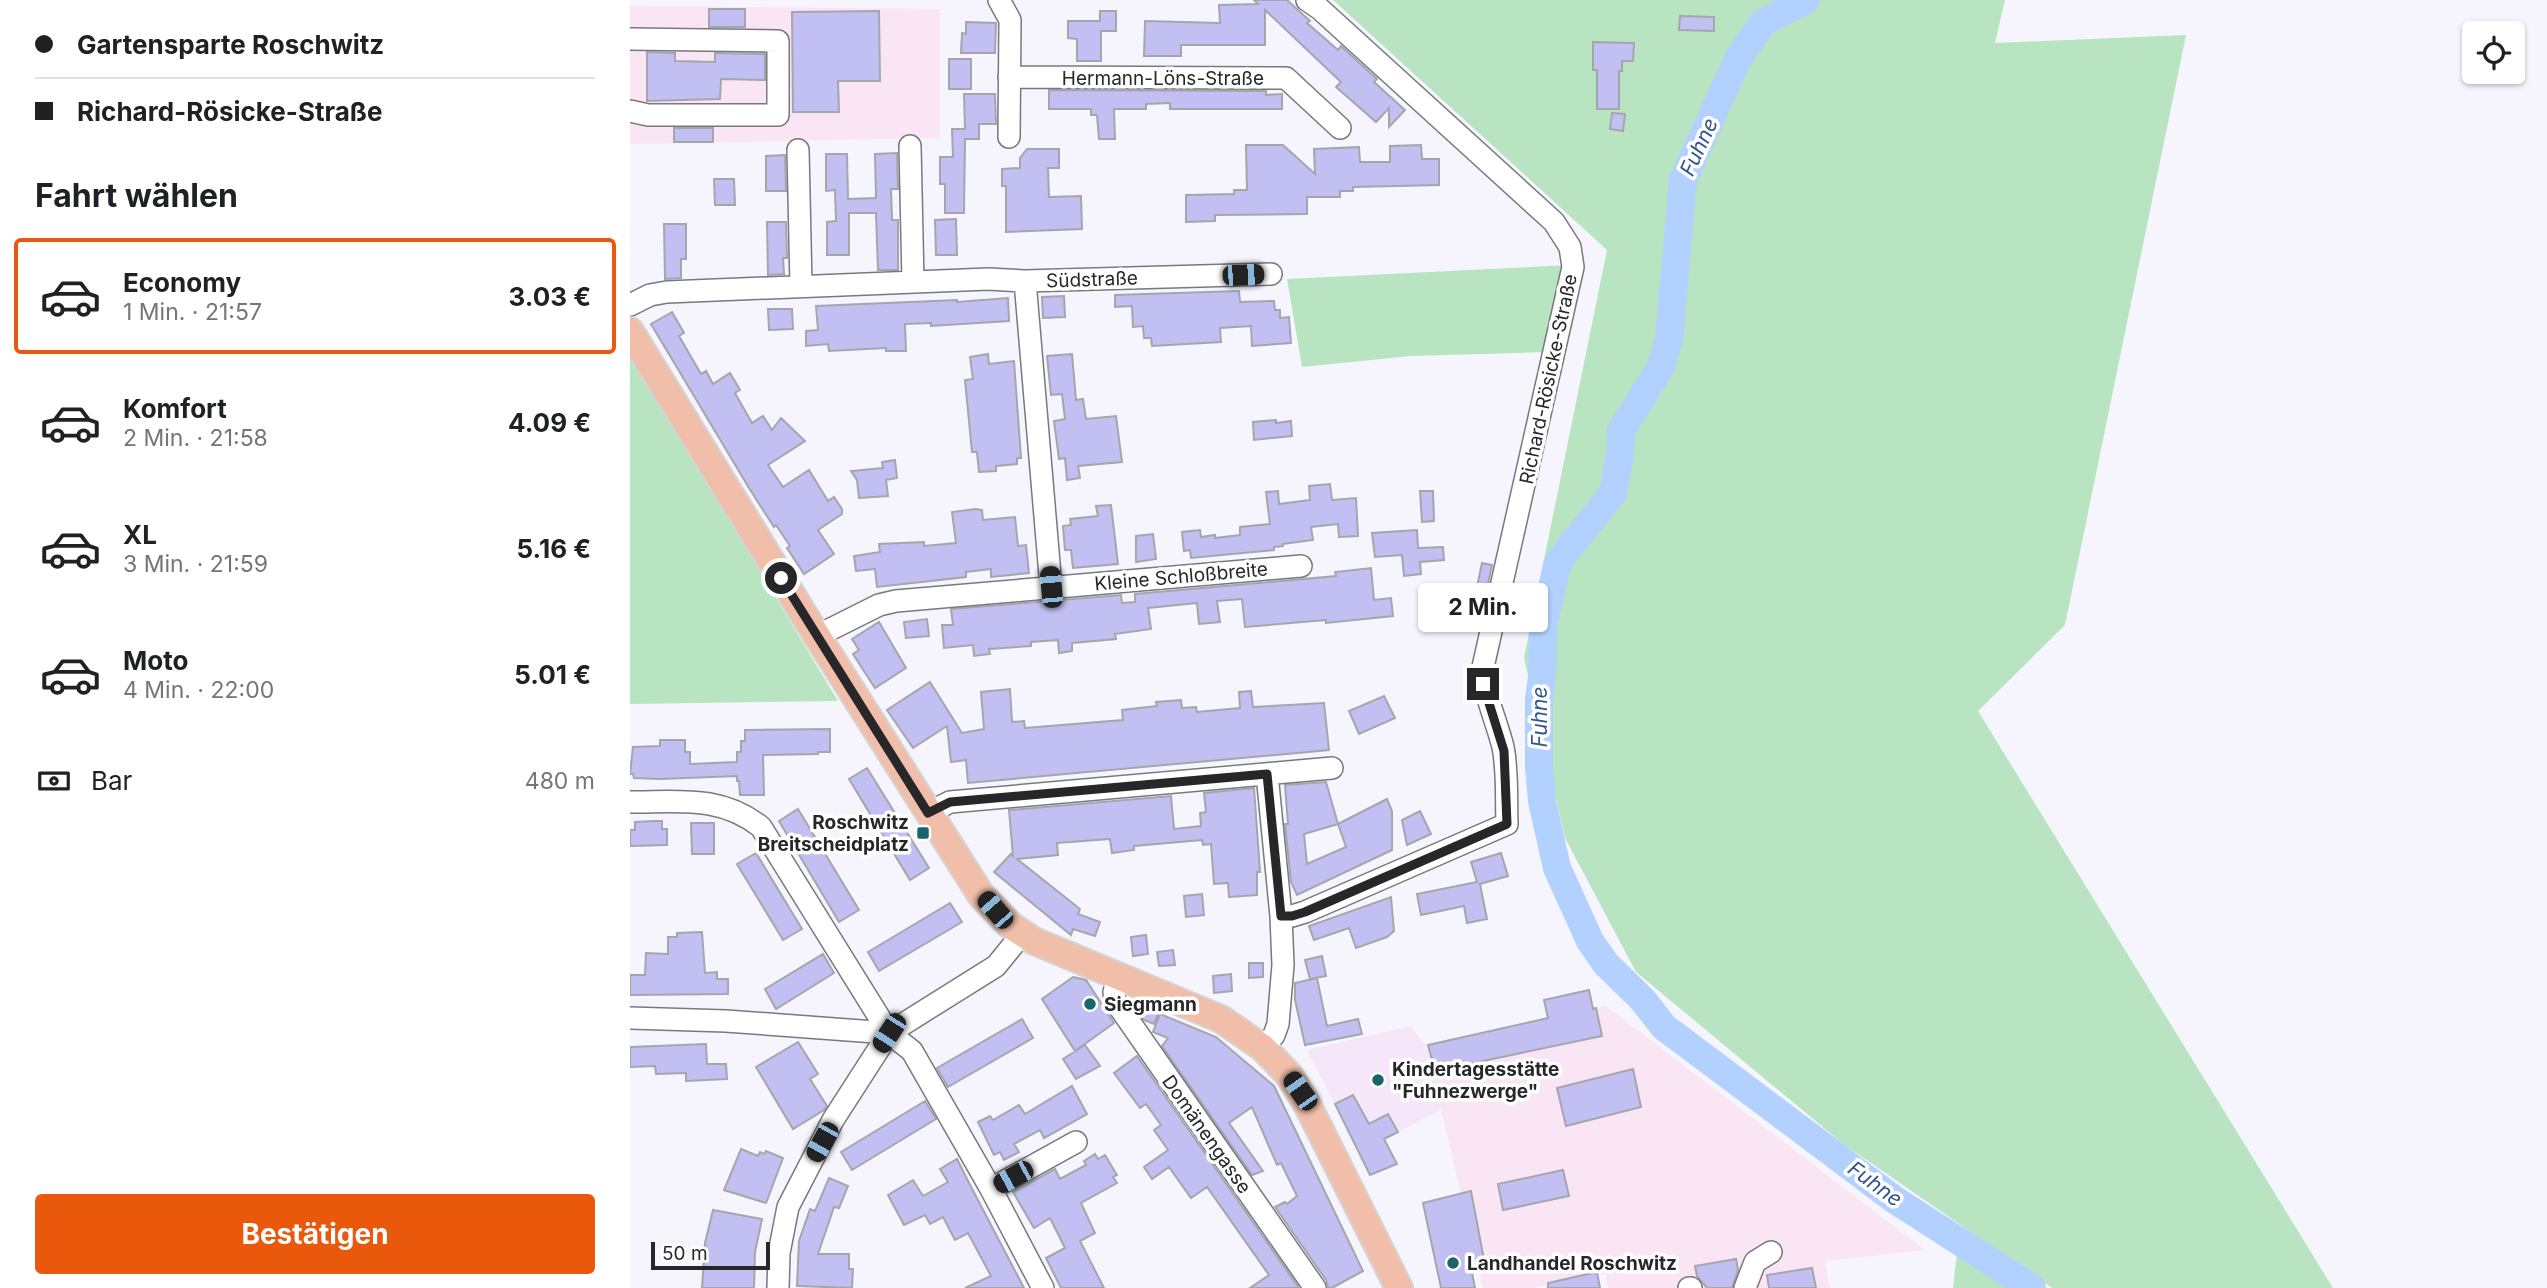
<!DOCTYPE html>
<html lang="de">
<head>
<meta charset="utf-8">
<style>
	body { margin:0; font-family:Inter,sans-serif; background:#f2f2f2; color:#202124; height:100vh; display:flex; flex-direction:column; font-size:26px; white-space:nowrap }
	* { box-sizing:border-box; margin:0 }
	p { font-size:23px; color:#757577 }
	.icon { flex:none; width:38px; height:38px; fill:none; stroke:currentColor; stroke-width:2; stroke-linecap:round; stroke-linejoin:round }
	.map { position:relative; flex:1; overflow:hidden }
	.side { display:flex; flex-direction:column; background:#fff; width:630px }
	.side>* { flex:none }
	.hud { display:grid; align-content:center; height:154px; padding:0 35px; background:#fff }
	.tools { position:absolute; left:1832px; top:21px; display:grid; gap:14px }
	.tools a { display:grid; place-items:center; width:63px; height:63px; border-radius:7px; background:#fff; box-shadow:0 2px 5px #0004; font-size:35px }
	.scale { position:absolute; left:21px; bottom:18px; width:119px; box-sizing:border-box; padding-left:7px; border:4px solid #27272a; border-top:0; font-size:19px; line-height:24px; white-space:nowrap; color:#27272a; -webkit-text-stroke:5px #fff; paint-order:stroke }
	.end { position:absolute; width:32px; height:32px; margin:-16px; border:9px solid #27272a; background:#fff; box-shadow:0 0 0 4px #fff }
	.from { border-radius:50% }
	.bubble { position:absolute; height:49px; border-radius:7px; background:#fff; box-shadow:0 2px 5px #0004; font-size:23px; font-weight:700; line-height:49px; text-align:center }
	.car { position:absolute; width:21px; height:42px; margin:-21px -10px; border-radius:9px; box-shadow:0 0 5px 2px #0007; background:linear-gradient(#222 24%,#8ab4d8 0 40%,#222 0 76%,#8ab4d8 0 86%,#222 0) }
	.hud b { display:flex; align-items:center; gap:24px; height:66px; font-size:26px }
	.hud b+b { border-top:2px solid #e0e0e0 }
	.hud i { width:18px; height:18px; background:#202124 }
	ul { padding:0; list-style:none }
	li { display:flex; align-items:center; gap:21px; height:116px; margin:0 14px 10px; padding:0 21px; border:4px solid transparent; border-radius:7px }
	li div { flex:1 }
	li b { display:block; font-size:26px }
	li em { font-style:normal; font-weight:700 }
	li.active { border-color:#ea580c }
	li>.icon { width:63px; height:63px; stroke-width:1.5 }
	h2 { padding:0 35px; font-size:32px; line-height:84px }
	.pay { display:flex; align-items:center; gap:18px; height:77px; padding:0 35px; font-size:26px }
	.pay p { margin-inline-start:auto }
	.button { display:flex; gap:14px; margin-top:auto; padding:14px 35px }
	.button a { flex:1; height:80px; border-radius:7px; background:#ea580c; color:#fff; font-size:28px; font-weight:700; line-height:80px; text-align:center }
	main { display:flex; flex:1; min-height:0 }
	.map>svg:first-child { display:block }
	.industrial { fill:#fae5f5 }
	.education { fill:#f6e6f9 }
	.green { fill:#b9e4c1 }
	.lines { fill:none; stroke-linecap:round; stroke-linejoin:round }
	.river { stroke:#b3d1fe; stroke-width:28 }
	.building { fill:#c2c0f3; stroke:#a5a5ac; stroke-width:2; fill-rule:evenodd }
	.minor-casing { stroke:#78787e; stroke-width:24 }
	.major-casing { stroke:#d4d4d4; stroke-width:30 }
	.minor { stroke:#fff; stroke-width:21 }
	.major { stroke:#f1bea9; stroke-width:26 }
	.route { stroke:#27272a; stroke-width:9 }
	.poi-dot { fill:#18666b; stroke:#fff; stroke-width:2.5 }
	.labels { text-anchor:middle; stroke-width:7; stroke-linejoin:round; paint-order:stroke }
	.street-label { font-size:19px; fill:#27272a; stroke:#fff }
	.poi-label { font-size:19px; font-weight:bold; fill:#27272a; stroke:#fff; text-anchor:start }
	.water-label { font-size:21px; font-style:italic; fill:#31558d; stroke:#fff }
</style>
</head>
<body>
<main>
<section class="side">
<div class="hud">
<b><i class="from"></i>Gartensparte Roschwitz</b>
<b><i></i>Richard-Rösicke-Straße</b>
</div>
<h2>Fahrt wählen</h2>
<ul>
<li class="active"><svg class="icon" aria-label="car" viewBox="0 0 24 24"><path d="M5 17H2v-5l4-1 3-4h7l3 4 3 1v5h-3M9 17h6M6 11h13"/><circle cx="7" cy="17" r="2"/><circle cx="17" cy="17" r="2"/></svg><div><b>Economy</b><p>1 Min. · 21:57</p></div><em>3.03 €</em></li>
<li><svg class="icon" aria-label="car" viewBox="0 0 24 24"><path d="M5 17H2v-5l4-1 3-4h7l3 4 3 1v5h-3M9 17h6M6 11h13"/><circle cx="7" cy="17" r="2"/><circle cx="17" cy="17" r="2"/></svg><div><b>Komfort</b><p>2 Min. · 21:58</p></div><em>4.09 €</em></li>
<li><svg class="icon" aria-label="car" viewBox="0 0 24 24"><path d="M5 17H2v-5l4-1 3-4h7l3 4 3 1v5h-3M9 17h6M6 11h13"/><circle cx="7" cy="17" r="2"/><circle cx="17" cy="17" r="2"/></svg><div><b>XL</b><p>3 Min. · 21:59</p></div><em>5.16 €</em></li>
<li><svg class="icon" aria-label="car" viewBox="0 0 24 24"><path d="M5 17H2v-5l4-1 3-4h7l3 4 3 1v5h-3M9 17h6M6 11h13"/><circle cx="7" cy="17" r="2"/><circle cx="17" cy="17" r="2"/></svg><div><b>Moto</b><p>4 Min. · 22:00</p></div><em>5.01 €</em></li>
</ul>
<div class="pay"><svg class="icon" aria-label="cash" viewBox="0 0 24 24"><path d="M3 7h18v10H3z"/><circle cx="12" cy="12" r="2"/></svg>Bar<p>480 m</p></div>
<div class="button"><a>Bestätigen</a></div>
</section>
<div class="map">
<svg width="1917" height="1288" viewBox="0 0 1917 1288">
	<rect width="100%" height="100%" fill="#f6f5fd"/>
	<path class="industrial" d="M0 6 310 9V138L0 144Z
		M976 1006 1295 1250 1195 1261 1200 1288H978L975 1274 902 1288H853L796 1045Z"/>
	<path class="education" d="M780 1026 796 1045 811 1110 729 1152 677 1050Z"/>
	<path class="green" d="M703 0H1375L1365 43 1556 35 1435 625 1348 711 1703 1288H1422L1212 1143 1006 972 935 838 894 658 977 250Z
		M939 265 918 352 781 356 672 367 657 279Z
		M0 355 208 701 0 704Z
		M1327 1252 1381 1288H1323Z"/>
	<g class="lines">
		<path class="river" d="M1176 0 1134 22 1120 41 1107 61 1053 180 1039 339 1031 367 991 430 990 454 983 493 928 562 913 626 912 678 909 699V767L912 801 927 868 960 941 976 964 1012 999 1034 1027 1265 1200 1402 1288"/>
	</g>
	<path class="building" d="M624 0H657L680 21 677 23 708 50 711 46 747 79 744 82 775 110 759 127V108L746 122 706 87 711 82 635 10V45H551V56H514L515 21 590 23 589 5 628 4Z
		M79 9H115V27H79Z
		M249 11 250 81H208L209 112H163L162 12Z
		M470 11H486V31H471V61H447V39L438 38V21H470Z
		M1050 16 1084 17V31L1049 30Z
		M336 22 366 23 365 53H331L332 33 336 34Z
		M963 42 1004 43 1003 61H992V71H989V109H967V70H963Z
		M17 52 45 53V61L85 62V53L135 54V80L91 79 90 99 17 101Z
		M319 59H341V89H319Z
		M419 90 636 91V95L652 94V109H540V103L516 104V109H484L485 139H469L467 115H461V109H419Z
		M334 94H365L366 124H349V139H335L334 213H315V184H310V157H323L322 129H335Z
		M982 113 995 114 993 131 980 129Z
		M44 128H83V142H44Z
		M616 145H653L685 174 684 149 729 147 730 162H760V146L791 145 792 159H809V185L723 187V191H710V197H677V214L585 215V221L556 222V195L604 194V190H617Z
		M397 149H429V168H418L419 197 451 196 452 229 376 232V186H372V169L390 168V158Z
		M267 153 268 189H261L262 220H268V270H248L246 213H219V255H197V222L206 221 205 190 196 191V154H217L218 199 246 198 245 154Z
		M155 155 156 191H136V156Z
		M84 179H104L105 205H85Z
		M326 219 327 255H306L305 220Z
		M137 222H156L157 258H153L154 274 138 275Z
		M34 224H56V259H51V278L35 279Z
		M609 291 610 302 644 301 645 310H650V318L659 317 661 343 622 346 621 326 590 328 591 342 522 346 521 338H514L513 326 503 327 502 306 485 307V295Z
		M434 296 435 317 413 318 412 297Z
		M378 298 379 321 301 326V323L275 324 276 351H256V348L199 351 198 344 176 346V331L188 330 186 306 327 300V302Z
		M138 309H162L163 329 139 330Z
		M42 312 54 333 49 336 71 374 76 371 83 384 100 373 110 390 105 393 122 423 133 416 142 430 151 418 175 441 138 465 153 487 179 470 198 501 204 497 212 509V514L188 530 204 554 174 574 157 548 160 546 146 525 144 527 119 488 21 324Z
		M358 354 359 364 384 361 391 458H387V464L366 466V471L349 472 347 452H342L335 380 343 379 340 357Z
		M442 354 446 400 453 399 456 419 486 416 492 462 448 466 450 478 437 480 435 458 429 459 424 421 435 419 432 394 421 395 417 356Z
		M646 420V423L661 421 662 436 624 440 623 422Z
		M265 460 267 478 256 480 258 496 229 498 227 480 221 471 253 468 252 462Z
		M700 484 702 500 726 498 728 536 709 537 708 524 681 527 683 540 653 544V546L644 547V550L561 558 560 550 554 551 552 532 570 530 571 537 585 535V538L610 535V527L640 524 636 492 648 491 649 504 680 500 679 486Z
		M790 491H803L804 521 792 522Z
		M481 505 488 564 443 568 441 550H435L433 526 441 525 440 519 468 516 466 506Z
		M346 509 352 510 353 520 385 517 388 546 396 545 399 573 361 577V569L336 572V577L247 587 245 569 226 571 224 556 250 552 249 544 294 542V546L326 543 322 512Z
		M787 530 788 548 813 547 814 560 790 562 791 574 774 576 772 555 745 557 742 533Z
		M523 534 526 559 506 562V536Z
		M852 563 862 565 853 608 843 606Z
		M741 568 744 600 761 598 763 616 696 623V620L615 627 612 599 587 601 590 622 569 624 567 603 518 608 521 629 485 634 486 639 442 643V651L429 653 428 640 401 642V646L359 649 360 654 344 656 343 645 314 648 312 625H323L321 609 491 595 492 603 505 602V594L706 576 705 572Z
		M297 619 299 636 276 638 274 622Z
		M249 622 276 668 245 688 223 654 229 650 222 639Z
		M300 682 332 733 354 729 351 692 380 689 382 722 394 721 395 728 493 720 492 710 527 706 526 702 551 700 552 708 566 707 567 712 610 708 609 692 621 691 623 707 694 703 699 750 338 783 336 760 321 762 317 726 283 748 257 710Z
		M754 696 765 718 729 734 719 711Z
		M200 729V752H188V754L133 755 134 795H110L109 781H107V776L30 779 4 778 3 774H0L3 747 30 746V740H55V752H60V764L107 762V752H111V741H115V730Z
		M237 768 299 868 280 880 219 779Z
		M696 782 708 824 757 799 762 811V850L667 895 661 882 655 824H658L655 785ZM708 824 716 847 677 864 674 834Z
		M624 788 630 872H627V895L599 897 598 883 584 884 581 844 573 845 572 840 504 846V850L482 853 480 839 427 843 428 855 387 859 450 909 448 914 470 922 465 936 443 929 441 935 364 872 381 854 383 856 379 810 541 796 544 829 571 826 570 813 576 812 574 793Z
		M168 809 229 910 209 922 149 821Z
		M790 811 801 834 777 845 772 820Z
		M25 821H32V829H37V845L0 846V830H5V822Z
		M61 823H84V854H62Z
		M126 853 172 929 153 940 107 864Z
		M871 853 878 876 850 884 857 919 837 923 834 906 791 915 787 894 847 882 841 862Z
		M572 894 574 915 556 917 554 896Z
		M761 897 764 931 757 937 726 948 719 928 684 940 679 926Z
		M320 903 332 922 249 971 238 952Z
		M72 932 75 973 87 972V979H98V994L0 995V975H15L16 953 38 954V937H47V933Z
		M516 935 518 954 503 956 501 937Z
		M543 950 545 965 529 966 527 952Z
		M193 954 204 973 146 1009 135 989Z
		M692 956 696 976 680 979 675 960Z
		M619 963H633V977L619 978Z
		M601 974 602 991 584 993 583 976Z
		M443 977 456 980 484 1023 445 1051 412 999Z
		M687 978 697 1026 728 1019 732 1034 675 1045 665 1000V983Z
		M959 990 963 1009 966 1008 972 1036 805 1071 798 1045 918 1018 914 1000Z
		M510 1004 529 1012 524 1024 514 1020 507 1010Z
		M530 1014 586 1037 644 1086 733 1271 702 1288H698L696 1280 645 1207 655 1202 657 1204 667 1196 651 1163 647 1165 622 1107 599 1123 633 1171 622 1175 532 1046 538 1038 523 1032Z
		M392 1019 403 1038 318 1087 307 1068Z
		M168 1042 188 1074 180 1079 197 1106 194 1110 163 1129 126 1067Z
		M76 1044 77 1064H96L97 1079 56 1081V1073L26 1074 25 1066 0 1067V1047Z
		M455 1045 470 1066 446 1079 433 1059Z
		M507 1056 669 1288H620L639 1275 577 1187 561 1198 539 1167 522 1179 514 1167 538 1150 524 1130 531 1125 516 1104 510 1108 484 1073Z
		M1003 1069 1011 1107 936 1126 927 1088Z
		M442 1086 457 1114 414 1138 410 1130 384 1144 389 1152 374 1160 370 1152 364 1155 348 1122 360 1116 363 1120 389 1105 395 1114Z
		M723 1095 739 1124 758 1114 768 1132 754 1139 767 1164 740 1175 705 1104Z
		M295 1101 306 1119 222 1170 211 1152Z
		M111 1149 128 1156 130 1152 134 1154 136 1151 153 1158 136 1203 94 1190Z
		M465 1154 468 1159 475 1155 487 1175 483 1177 487 1183 451 1203 465 1233 450 1241 474 1288H431L416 1258 435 1248 420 1218 404 1228 383 1192 425 1169 430 1179 456 1165 454 1161Z
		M327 1159 339 1183 394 1288H335L361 1276 338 1233 325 1240 313 1217 300 1224 295 1215 274 1225 258 1195 283 1180 293 1196 318 1182 310 1169Z
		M933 1170 939 1196 873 1210 868 1184Z
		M199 1178 218 1186 209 1208 204 1207 188 1254H219V1269H223L222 1288 167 1286 169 1241 180 1209 185 1211Z
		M841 1191 855 1265 841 1268 845 1288H811L793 1203Z
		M83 1210 132 1219 125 1252 124 1288H72L75 1243Z
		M1106 1259 1108 1270 1102 1288H1077L1067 1276 1065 1266Z
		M1182 1268 1186 1288H1139L1137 1275Z
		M967 1272 970 1288H918V1283Z"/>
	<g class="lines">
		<g class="minor-casing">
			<path id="minor" d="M369 0 380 20 379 137
				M0 39 148 41V115H18L0 111
				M379 77 656 78 710 128
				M280 146 283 282
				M168 150 171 286
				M395 281 421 587
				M0 305 20 295 37 292 358 279 395 281 641 274
				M187 636 249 605 266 601 671 566
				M0 802C49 802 91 795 131 827L259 1033 282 1051 361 1189 413 1288
				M298 813 320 802 702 768
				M651 916H662L675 912 877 824C876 799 878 772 873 747 866 719 854 696 853 667L943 267 940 247 924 222 690 9 677 0
				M488 977 484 992 485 1001 685 1288
				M0 1018 96 1021 259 1033
				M633 1048 644 1035 648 1024 653 965 651 916 637 774
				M361 1189 446 1142
				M148 1288 149 1253 158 1207 203 1120 259 1033 366 966 392 934
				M1059 1288H1061
				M1115 1288 1125 1262 1141 1252"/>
		</g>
		<g class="major-casing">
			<path id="major" d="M0 331 187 636 351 895 380 925 404 941 591 1019 633 1048 659 1075 678 1106 769 1288"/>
		</g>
		<use href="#minor" class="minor"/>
		<use href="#major" class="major"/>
	</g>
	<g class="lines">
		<path class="route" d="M151 578 298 813 320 802 637 774 651 916H662L675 912 877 824 874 751 853 684"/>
	</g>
	<g class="poi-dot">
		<rect x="286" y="826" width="14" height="14" rx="3.5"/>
		<circle cx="460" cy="1004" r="7"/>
		<circle cx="748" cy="1080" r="7"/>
		<circle cx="823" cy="1263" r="7"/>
	</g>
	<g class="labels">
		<g class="street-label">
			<text x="533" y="85">Hermann-Löns-Straße</text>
			<text transform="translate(462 279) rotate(-2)" y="7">Südstraße</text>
			<text transform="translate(918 379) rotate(-78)" y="7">Richard-Rösicke-Straße</text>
			<text transform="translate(551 576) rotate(-5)" y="7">Kleine Schloßbreite</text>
			<text transform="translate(577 1134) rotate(55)" y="7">Domänengasse</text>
		</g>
		<g class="poi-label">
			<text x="279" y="829" text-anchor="end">Roschwitz<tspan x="279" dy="22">Breitscheidplatz</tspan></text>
			<text x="474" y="1011">Siegmann</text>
			<text x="762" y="1076">Kindertagesstätte<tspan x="762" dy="22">"Fuhnezwerge"</tspan></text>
			<text x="837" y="1270">Landhandel Roschwitz</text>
		</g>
		<g class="water-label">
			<text transform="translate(1069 147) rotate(-65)" y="7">Fuhne</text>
			<text transform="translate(910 717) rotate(-90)" y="7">Fuhne</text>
			<text transform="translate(1245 1184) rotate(36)" y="7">Fuhne</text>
		</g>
	</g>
</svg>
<div class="tools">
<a><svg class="icon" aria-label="locate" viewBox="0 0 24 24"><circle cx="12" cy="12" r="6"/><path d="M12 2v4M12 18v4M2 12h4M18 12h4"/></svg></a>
</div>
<div class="scale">50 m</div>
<i class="end from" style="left:151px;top:578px"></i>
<i class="end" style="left:853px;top:684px"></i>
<div class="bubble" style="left:788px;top:583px;width:130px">2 Min.</div>
<i class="car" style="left:613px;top:275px;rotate:88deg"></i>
<i class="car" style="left:421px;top:587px;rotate:355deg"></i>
<i class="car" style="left:365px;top:910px;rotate:319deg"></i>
<i class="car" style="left:259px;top:1033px;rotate:213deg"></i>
<i class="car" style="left:670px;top:1091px;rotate:325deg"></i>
<i class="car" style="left:192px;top:1142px;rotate:209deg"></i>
<i class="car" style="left:383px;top:1177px;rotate:241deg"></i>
</div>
</main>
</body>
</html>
